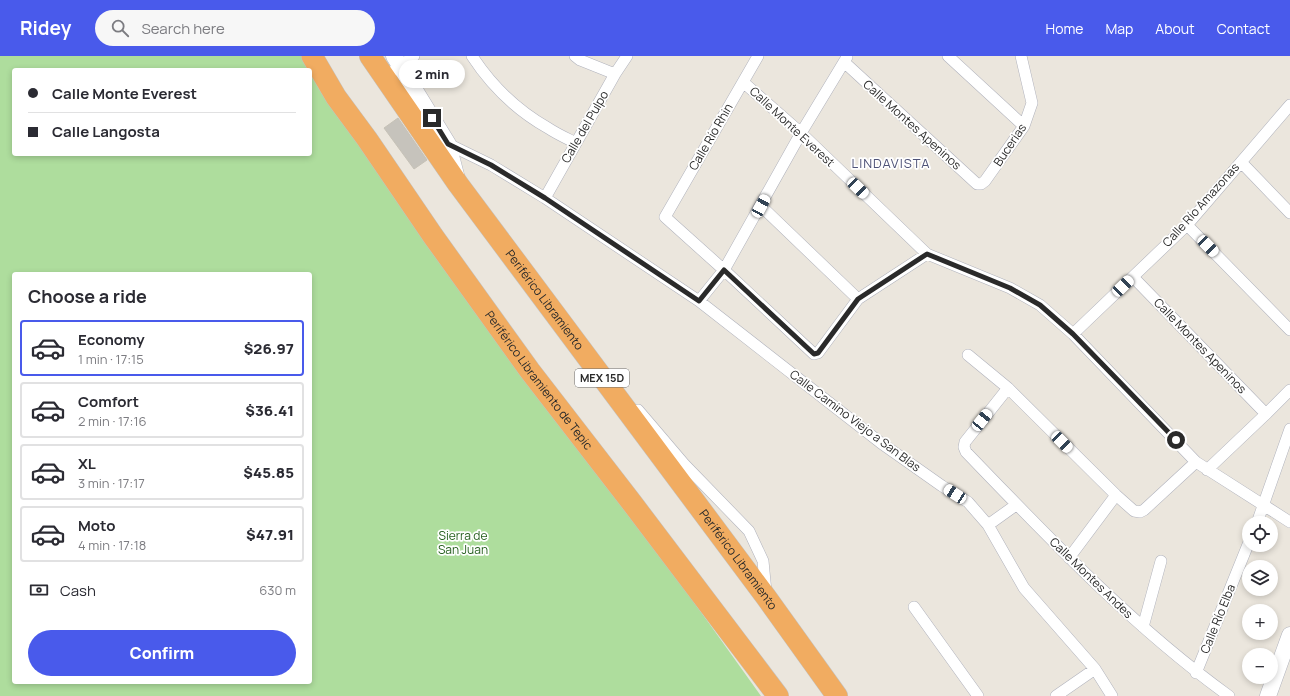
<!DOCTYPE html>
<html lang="en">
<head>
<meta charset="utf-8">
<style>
	body { margin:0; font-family:Manrope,sans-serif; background:#f7f7f7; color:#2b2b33; height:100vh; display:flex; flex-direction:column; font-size:15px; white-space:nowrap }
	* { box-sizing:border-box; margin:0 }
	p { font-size:13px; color:#7c7c81 }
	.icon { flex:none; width:22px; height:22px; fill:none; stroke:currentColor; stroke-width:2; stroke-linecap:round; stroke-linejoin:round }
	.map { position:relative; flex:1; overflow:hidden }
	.drawer { position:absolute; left:12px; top:216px; width:300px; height:412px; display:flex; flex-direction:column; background:#fff; border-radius:4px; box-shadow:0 2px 6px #0003 }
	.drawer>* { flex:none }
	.top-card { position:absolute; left:12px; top:12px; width:300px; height:88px; border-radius:4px; box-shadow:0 2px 6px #0003; display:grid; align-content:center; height:88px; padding:0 16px; background:#fff }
	.tools { position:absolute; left:1242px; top:460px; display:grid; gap:8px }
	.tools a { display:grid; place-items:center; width:36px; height:36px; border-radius:50%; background:#fff; box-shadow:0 2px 6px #0003; font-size:20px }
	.end { position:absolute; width:18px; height:18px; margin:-9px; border:5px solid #2a2a2a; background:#fff; box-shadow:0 0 0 2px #fff }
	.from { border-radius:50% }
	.bubble { position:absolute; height:28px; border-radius:14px; background:#fff; box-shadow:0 2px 6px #0003; font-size:13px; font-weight:800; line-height:28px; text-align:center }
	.car { position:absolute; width:12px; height:24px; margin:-12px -6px; border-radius:5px; box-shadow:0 0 3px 1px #0007; background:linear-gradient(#fff 24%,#345 0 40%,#fff 0 76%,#345 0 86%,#fff 0) }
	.top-card b { display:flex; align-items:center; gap:14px; height:38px; font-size:15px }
	.top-card b+b { border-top:1px solid #e1e1e2 }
	.top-card i { width:10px; height:10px; background:#2b2b33 }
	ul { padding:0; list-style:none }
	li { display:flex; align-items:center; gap:12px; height:56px; margin:0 8px 6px; padding:0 8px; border:2px solid #e1e1e2; border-radius:4px }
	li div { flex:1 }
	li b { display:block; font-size:15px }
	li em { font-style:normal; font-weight:800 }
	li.selected { border-color:#495aeb }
	li>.icon { width:36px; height:36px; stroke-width:1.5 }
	h2 { padding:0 16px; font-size:18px; line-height:48px }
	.pay { display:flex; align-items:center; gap:10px; height:44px; padding:0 16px; font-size:15px }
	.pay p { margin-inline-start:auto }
	.primary-button { display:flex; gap:8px; margin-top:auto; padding:8px 16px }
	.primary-button a { flex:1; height:46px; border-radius:24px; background:#495aeb; color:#fff; font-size:16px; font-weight:800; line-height:46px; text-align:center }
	header { display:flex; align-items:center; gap:24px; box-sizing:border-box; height:56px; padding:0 20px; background:#495aeb; color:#fff }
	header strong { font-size:19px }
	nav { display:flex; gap:22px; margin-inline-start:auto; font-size:14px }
	.search { width:280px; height:36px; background:#f7f7f7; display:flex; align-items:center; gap:10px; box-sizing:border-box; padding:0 14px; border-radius:22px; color:#7c7c81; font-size:15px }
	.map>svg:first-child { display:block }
	.green { fill:#aedd9d; fill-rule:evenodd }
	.building { fill:#c6c3bc; stroke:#c6c2b7 }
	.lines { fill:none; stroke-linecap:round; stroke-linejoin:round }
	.street-casing { stroke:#b0b2bc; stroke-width:12 }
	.secondary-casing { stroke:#b0b2bc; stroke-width:17 }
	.highway-casing { stroke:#c3c3c3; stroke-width:22 }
	.street { stroke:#fff; stroke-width:11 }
	.secondary { stroke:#fff; stroke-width:16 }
	.highway { stroke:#f1ac61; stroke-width:21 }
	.route { stroke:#2a2a2a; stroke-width:5 }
	.labels { text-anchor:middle; stroke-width:3.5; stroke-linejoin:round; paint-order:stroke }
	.shield { fill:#fff; stroke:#6a6a6a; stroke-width:1 }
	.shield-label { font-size:11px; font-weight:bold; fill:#2a2a2a }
	.street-label { font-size:12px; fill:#2a2a2a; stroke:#fff }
	.park-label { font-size:12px; fill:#286120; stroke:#fff }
	.neighbourhood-label { font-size:13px; letter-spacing:1px; fill:#4e5277; stroke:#fff }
</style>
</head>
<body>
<header>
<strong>Ridey</strong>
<div class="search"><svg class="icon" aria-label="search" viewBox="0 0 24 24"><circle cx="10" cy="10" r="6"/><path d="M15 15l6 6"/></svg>Search here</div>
<nav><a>Home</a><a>Map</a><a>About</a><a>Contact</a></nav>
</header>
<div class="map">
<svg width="1290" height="640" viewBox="0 0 1290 640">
	<rect width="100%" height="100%" fill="#ebe6dd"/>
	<path class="green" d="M0 0H309L515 296 761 640H0ZM14 14H310V98H14ZM14 218H310V626H14Z"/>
	<path class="building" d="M398 62 427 104 414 113 384 72Z"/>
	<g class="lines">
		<g class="street-casing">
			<path id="street" d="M472 0C491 29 518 55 548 72 557 78 566 82 576 87
				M575 0 580 4 615 18
				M758 0 665 161 724 214 814 298 818 297 858 243 927 198
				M948 0 1024 70
				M844 6 977 128H981L985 125 1024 70 1032 47 1021 0
				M385 21 414 0
				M743 26 801 77 927 198 1010 232 1040 249 1073 278 1196 406 1290 466
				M448 88 491 109 545 142 699 245 881 387 942 430 968 446 988 469 1024 532 1095 613 1112 640
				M1241 106 1290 157
				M545 142 615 18 627 0
				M761 150 858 243
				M1187 169 1290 274
				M1133 221 1266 358
				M699 245 724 214 801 77 847 1
				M1073 278 1187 169 1290 49
				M968 299 1008 332 1116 439 1134 455 1140 456 1144 454 1196 406
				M1008 332 965 386 964 391 966 396C1049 482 1132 570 1229 640
				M638 354 684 408 749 475 763 505 766 536
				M1207 414 1266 358 1290 334
				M1257 467 1290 373
				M988 469 1016 449
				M1069 502 1116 439
				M914 551 978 640
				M1143 571 1161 505
				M1196 617 1249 486
				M1056 640 1095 613"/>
		</g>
		<g class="secondary-casing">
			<path id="secondary" d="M394 0 448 88 456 119
				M1268 640 1290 579"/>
		</g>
		<g class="highway-casing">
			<g id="highway">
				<path id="s1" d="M312 0 336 41 367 83 433 180 530 315 632 447 778 640"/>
				<path id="s2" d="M370 0 458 128 766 541 837 640"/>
			</g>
		</g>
		<use href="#street" class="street"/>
		<use href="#secondary" class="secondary"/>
		<use href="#highway" class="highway"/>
	</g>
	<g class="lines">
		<path class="route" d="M432 62 448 88 491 109 545 142 699 245 724 214 814 298 818 297 858 243 927 198 1010 232 1040 249 1073 278 1176 384"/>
	</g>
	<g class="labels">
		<rect class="shield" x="575" y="313" width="54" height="18" rx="3"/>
		<g class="shield-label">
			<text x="602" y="326">MEX 15D</text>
		</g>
		<g class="street-label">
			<text transform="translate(912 69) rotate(42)" y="4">Calle Montes Apeninos</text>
			<text transform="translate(585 71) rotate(-60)" y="4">Calle del Pulpo</text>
			<text transform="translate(792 71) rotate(43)" y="4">Calle Monte Everest</text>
			<text transform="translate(711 81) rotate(-60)" y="4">Calle Río Rhin</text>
			<text transform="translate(1010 89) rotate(-56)" y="4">Bucerias</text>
			<text transform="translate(1201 149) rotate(-48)" y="4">Calle Río Amazonas</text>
			<text dy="4" stroke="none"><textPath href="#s2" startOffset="300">Periférico Libramiento</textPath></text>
			<text transform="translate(1200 290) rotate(46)" y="4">Calle Montes Apeninos</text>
			<text dy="4" stroke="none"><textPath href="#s1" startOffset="396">Periférico Libramiento de Tepic</textPath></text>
			<text transform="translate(855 365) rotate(37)" y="4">Calle Camino Viejo a San Blas</text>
			<text dy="4" stroke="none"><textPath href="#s2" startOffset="624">Periférico Libramiento</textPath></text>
			<text transform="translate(1091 522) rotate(44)" y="4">Calle Montes Andes</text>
			<text transform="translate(1218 563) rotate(-68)" y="4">Calle Río Elba</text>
		</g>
		<g class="park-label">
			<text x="463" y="484">Sierra de<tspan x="463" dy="14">San Juan</tspan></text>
		</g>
		<g class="neighbourhood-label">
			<text x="891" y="112">LINDAVISTA</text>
		</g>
	</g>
</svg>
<div class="tools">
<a><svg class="icon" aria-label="locate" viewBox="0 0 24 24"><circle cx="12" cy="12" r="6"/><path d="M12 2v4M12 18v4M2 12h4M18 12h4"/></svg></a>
<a><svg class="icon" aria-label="layers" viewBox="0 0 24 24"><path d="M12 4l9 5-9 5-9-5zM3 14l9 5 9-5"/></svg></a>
<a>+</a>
<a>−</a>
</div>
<i class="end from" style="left:1176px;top:384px"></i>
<i class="end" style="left:432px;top:62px"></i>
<div class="bubble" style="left:399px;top:4px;width:66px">2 min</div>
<i class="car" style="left:858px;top:132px;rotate:134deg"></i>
<i class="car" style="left:761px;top:150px;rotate:29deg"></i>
<i class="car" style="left:1208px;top:190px;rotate:136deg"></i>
<i class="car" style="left:1123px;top:230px;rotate:46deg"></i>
<i class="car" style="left:982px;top:364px;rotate:39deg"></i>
<i class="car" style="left:1062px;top:386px;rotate:135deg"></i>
<i class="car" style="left:955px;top:438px;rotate:303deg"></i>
<div class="top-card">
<b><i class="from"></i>Calle Monte Everest</b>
<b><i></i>Calle Langosta</b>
</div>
<section class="drawer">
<h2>Choose a ride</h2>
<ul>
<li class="selected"><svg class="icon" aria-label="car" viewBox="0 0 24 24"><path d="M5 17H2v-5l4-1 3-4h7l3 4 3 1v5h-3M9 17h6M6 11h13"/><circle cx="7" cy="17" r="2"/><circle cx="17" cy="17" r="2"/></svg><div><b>Economy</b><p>1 min · 17:15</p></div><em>$26.97</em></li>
<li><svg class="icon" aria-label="car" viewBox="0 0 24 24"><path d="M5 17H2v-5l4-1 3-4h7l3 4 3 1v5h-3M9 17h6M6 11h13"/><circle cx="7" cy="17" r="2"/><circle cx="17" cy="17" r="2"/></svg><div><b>Comfort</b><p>2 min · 17:16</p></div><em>$36.41</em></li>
<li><svg class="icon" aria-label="car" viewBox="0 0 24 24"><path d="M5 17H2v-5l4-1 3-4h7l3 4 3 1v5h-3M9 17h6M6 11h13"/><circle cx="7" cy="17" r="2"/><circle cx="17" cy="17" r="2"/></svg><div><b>XL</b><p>3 min · 17:17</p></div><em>$45.85</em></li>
<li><svg class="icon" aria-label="car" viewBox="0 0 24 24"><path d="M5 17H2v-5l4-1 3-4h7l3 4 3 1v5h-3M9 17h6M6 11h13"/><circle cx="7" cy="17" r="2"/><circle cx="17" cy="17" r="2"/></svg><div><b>Moto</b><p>4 min · 17:18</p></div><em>$47.91</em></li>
</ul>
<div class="pay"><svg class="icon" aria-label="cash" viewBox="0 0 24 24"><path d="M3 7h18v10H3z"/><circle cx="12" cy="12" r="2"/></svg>Cash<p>630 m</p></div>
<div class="primary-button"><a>Confirm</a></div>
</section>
</div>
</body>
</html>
